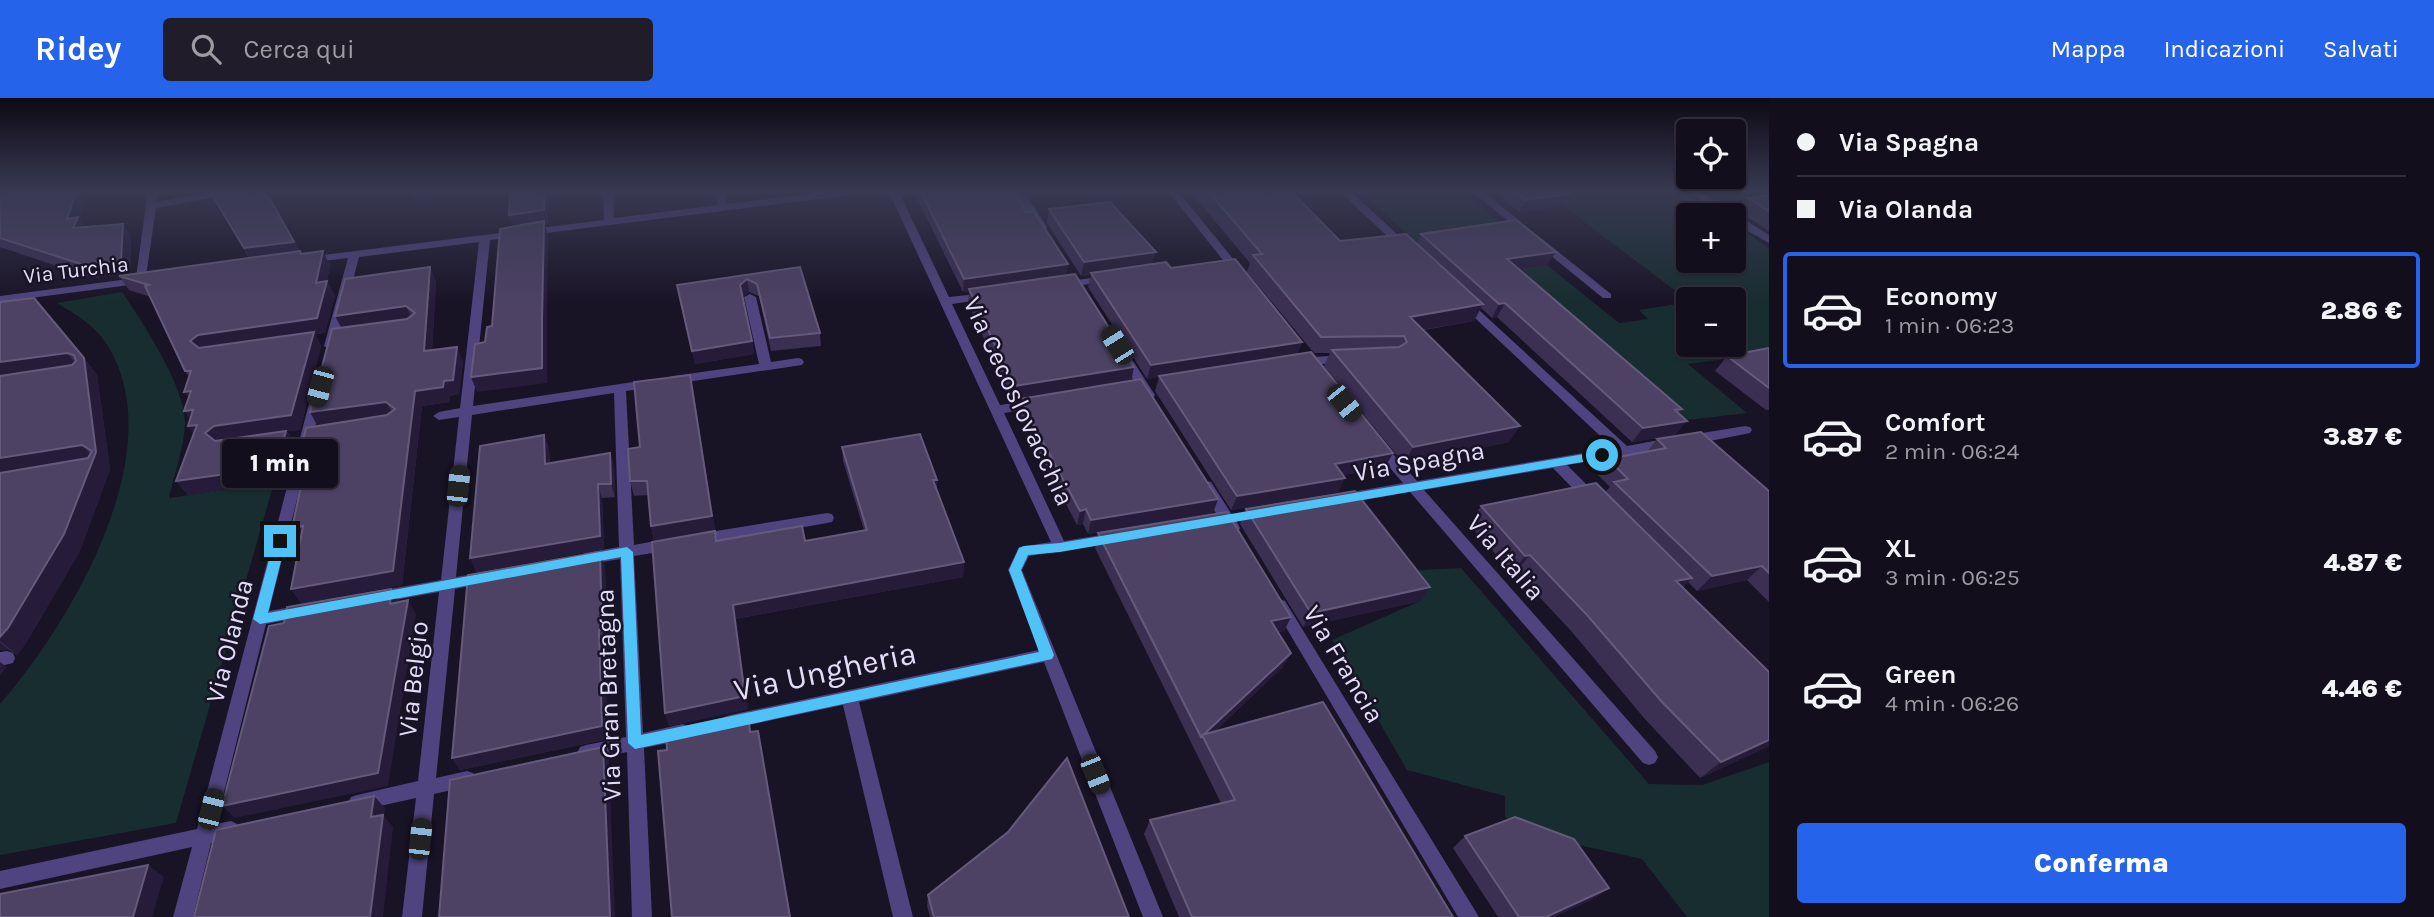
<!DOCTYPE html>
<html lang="it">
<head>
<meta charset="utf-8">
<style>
	body { margin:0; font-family:Karla,sans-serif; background:#201c29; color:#f1f3f6; height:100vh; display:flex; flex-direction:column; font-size:26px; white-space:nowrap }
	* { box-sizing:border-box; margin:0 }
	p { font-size:23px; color:#9d9ca3 }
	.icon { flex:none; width:38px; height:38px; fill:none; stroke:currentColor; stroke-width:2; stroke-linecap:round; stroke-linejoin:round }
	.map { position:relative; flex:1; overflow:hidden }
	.side { display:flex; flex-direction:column; background:#130e1c; width:665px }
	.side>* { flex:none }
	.guide { display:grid; align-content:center; height:154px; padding:0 28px; background:#130e1c }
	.controls { position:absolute; left:1676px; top:21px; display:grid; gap:14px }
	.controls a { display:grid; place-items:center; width:70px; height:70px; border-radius:7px; background:#130e1c; box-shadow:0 2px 5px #0004,0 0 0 2px #322e3b; font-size:35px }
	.end { position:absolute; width:32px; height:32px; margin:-16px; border:9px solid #4fc3f7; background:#111; box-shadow:0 0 0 4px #111 }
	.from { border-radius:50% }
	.bubble { position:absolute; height:49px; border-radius:7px; background:#130e1c; box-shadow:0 2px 5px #0004,0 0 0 2px #322e3b; font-size:23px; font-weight:800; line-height:49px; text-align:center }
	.car { position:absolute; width:21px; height:42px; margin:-21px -10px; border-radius:9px; box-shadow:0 0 5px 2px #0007; background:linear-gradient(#222 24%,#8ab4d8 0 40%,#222 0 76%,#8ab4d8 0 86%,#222 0) }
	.guide b { display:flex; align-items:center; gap:24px; height:66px; font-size:26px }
	.guide b+b { border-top:2px solid #322e3b }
	.guide i { width:18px; height:18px; background:#f1f3f6 }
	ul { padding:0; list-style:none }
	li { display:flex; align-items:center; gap:21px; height:116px; margin:0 14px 10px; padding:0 14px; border:4px solid transparent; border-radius:7px }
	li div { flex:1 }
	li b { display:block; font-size:26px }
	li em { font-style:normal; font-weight:800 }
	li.on { border-color:#2563eb }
	li>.icon { width:63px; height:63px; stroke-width:1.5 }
	.action { display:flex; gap:14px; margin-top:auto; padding:14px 28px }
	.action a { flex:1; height:80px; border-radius:7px; background:#2563eb; color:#fff; font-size:28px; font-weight:800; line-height:80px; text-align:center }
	header { display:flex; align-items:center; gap:42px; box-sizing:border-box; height:98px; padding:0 35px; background:#2563eb; color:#fff }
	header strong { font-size:33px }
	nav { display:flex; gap:38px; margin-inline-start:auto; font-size:24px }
	.search { width:490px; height:63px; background:#201c29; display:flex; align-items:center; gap:18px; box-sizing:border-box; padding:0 24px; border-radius:7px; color:#9d9ca3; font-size:26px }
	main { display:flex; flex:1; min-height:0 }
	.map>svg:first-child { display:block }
	.green { fill:#172d2f }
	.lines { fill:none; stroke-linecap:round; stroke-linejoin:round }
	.minor { fill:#4f447f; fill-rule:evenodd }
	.wall { fill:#3b2f52 }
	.shaded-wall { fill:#261c39 }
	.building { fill:#4d4264; stroke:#655a7b; stroke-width:2 }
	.route { fill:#4fc3f7 }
	.labels { text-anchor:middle; stroke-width:5; stroke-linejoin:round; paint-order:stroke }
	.far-street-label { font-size:21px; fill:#e4ddfa; stroke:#191326 }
	.street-label { font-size:26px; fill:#e4ddfa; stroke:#191326 }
	.near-street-label { font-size:32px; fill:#e4ddfa; stroke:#191326 }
</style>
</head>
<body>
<header>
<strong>Ridey</strong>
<div class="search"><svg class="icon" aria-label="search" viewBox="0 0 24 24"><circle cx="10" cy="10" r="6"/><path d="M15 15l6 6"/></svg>Cerca qui</div>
<nav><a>Mappa</a><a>Indicazioni</a><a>Salvati</a></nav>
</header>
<main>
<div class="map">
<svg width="1769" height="819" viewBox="0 0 1769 819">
	<rect width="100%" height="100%" fill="#191326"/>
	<path class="green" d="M1359 92H1459L1507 131 1417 145Z
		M1542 92H1681L1720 117H1689V163H1734V127L1769 150V264L1741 259 1688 266 1747 315 1670 324 1499 175 1547 167 1619 225 1648 221 1639 212 1689 204V247H1734V201L1689 203Z
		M122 194C143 225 186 289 185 326 184 350 174 377 169 400L274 385 176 725 0 757V606C70 526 175 350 106 245 94 227 75 216 57 205Z
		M1461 470 1649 686 1702 687 1769 664V819H1687L1642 761 1547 740 1505 719V698L1407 672 1332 542 1420 503 1403 473Z"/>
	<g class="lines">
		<path class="minor" d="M148 92H158L156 104 222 92H242L237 95 156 110 145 185 0 204V198L136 180Z
			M603 92H613L614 120 718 107 715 92H725L727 106 843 92H870L865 95 490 142 473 308 653 281 659 285 653 289 626 293 634 447 671 440 676 442 678 446 676 450 671 452 634 458 643 635 683 626 689 629 691 634 689 639 683 642 644 650 652 819H632L627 654 586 663 580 661 577 655 580 649 586 647 626 639 620 461 585 467 580 465 578 461 580 457 585 455 619 449 614 295 472 317 456 479 485 474 490 476 492 480 490 484 455 491 436 680 467 673 473 675 476 681 473 687 434 696 422 819H402L416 700 357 713 351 711 348 705 351 699 357 697 418 683 439 494 378 505 373 503 370 499 373 495 378 493 441 482 459 319 439 322 433 318 439 314 460 310 479 144 359 159 336 248 330 252 324 248 348 160 307 165 302 162 307 159 604 122Z
			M888 92H898L949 199 986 195 992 198 986 201 952 206 1000 307 1036 302 1042 306 1036 310 1004 315 1064 443 1114 435 1119 436 1121 440 1119 444 1114 445 1029 458 1022 472 1163 819H1143L1044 564 859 604 913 819H893L843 607 730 631 724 629 722 624 724 619 730 617 1039 552 1008 472 1019 449 1051 444Z
			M1013 92H1023L1047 129 1046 131H1038Z
			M1167 92H1177L1243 173V177H1235Z
			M1338 92H1349L1410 148V152H1402Z
			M1470 92H1481L1611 196V200H1603Z
			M1686 92H1697L1769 137V145L1734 125V117H1723Z
			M1107 178 1113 181 1111 183 1061 190 1055 187 1061 184Z
			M750 196 756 199 771 264 798 260 802 261 804 264 802 267 673 286 669 285 667 282 669 279 673 278 759 266 744 199Z
			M1464 201 1468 202 1627 348 1670 340 1677 345 1670 350 1567 367 1597 397 1599 401 1592 406 1587 405 1553 370 1424 392 1655 653 1658 659 1655 665 1649 667 1643 665 1410 394 1341 406 1334 401 1341 396 1403 385 1372 349 1379 344 1384 346 1417 383 1613 350 1460 206 1458 204Z
			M1124 254 1128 255 1153 294 1155 297 1153 300H1145L1118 258Z
			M1344 257 1350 261 1348 264 1298 268 1292 264 1298 260Z
			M316 298 322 302 269 513 303 507 308 509 311 513 308 517 303 519 266 526 216 726 231 723 237 726 240 732 237 738 211 745 193 819H173L192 749 0 791V773L197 731 310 302Z
			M1745 328 1750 329 1752 332 1750 335 1690 347 1683 342 1690 337Z
			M1206 383 1211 384 1238 426 1240 430 1238 434H1228L1201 392 1199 388 1201 384Z
			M827 415 832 416 834 420 832 424 827 425 698 448 693 446 691 442 693 438 698 436Z
			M1280 501 1285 503 1479 819H1458L1275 511 1272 507 1275 503Z
			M7 553 13 555 15 560 13 565 0 568V554Z"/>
	</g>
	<path class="wall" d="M0 92 80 121 85 129 123 126 131 138 130 175 93 180 0 149Z
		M209 92 267 100 301 156 330 167 327 183 335 198 325 235 315 236 321 248 300 332 287 333 295 347 286 383 188 397 176 383 193 336 190 322 189 279 185 273 151 199 129 192 119 178 249 160Z
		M913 92H1013L1131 283 1218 401 1213 415 1088 436 1083 426 1077 427 1018 315 1020 301 1012 303 968 205 969 194H963Z
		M1189 92H1290L1340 143 1417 146 1421 136 1547 167 1519 172 1682 311 1678 315 1675 337 1632 344 1497 219 1492 220 1481 210 1474 223 1424 232 1509 344 1404 366 1324 268 1330 255H1314L1247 174 1250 165Z
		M1492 92H1563L1562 108 1519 114Z
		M1769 97V133L1739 113 1748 100Z
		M1049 111 1153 166 1171 170 1302 244 1297 256 1393 355 1385 369 1344 377 1338 394 1231 412 1155 293 1159 279 1147 281 1088 189 1091 177 1081 178 1047 125Z
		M800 169 820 235 821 248 771 253 759 198 749 194 742 199 752 243 754 256 695 266 677 187Z
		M436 183 432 252 463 263 459 296 450 298 449 304 422 308 402 487 301 505 291 491 300 442 318 328 310 314 341 230Z
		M0 204 84 260 97 277 110 371 80 453 26 545 17 557 8 551 0 552Z
		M1769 250V312H1766L1715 273 1727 258Z
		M693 291 715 432 654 443 651 428 648 397 634 398 630 383Z
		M544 337 549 351 550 365 614 368 615 399 602 400 604 451 476 474Z
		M1657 341 1769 393V504L1747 482 1697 493 1688 484 1683 489 1769 574V648L1700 680 1644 620 1572 534 1516 474 1512 475 1469 426 1481 408 1605 394 1610 389 1596 375 1608 361 1647 354Z
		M842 349 937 382V392L964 464 963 479 735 521 748 611 669 628 665 615 717 443H805L864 432 843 363Z
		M1246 411 1421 503 1303 529 1240 426Z
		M1098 435 1291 519 1284 533 1278 534 1283 569 1214 634 1453 819H1179L1144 736 1150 722 1221 705 1095 450Z
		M600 454 605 468 607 546H604L608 641 460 672 452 660Z
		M1465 738 1609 790 1593 801 1554 819H1498L1453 750Z
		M928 797 1129 819H930L927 808Z"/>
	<path class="shaded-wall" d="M77 92H89L80 121 87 132 82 142 67 121Z
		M409 92H457L456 99 414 103Z
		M545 92H602L600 94 549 100 548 126 545 127 548 137 547 236V285L477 294 471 279 542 222 509 117Z
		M632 92H713L634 101Z
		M1569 96 1562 108 1519 114 1525 102Z
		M123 126 131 138 130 175 93 180 84 167Z
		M294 144 301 157 251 163 244 150Z
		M323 153 330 167 325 193 327 183 335 198 325 235 315 236 321 248 300 332 287 333 295 347 286 383 188 397 176 383 215 350 205 335 200 257 190 243 198 237 316 185Z
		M1156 154 1152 168 1091 175V177L1081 178 1084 164Z
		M1556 154 1547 167 1499 175 1507 161Z
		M1068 166 1066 180 969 191V194H963L964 181Z
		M430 169 436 183 431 268 424 253Z
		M747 181 749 194 741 200 740 187Z
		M1505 205 1497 219 1492 220 1499 206Z
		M1483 206 1474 223 1402 235 1410 219Z
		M406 208 413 222 343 233 335 218Z
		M752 243 754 256 695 266 692 253Z
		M1302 244 1296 258 1147 281 1151 267Z
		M457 249 463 263 459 296 450 298 449 304 422 308 402 487 301 505 291 491 415 293 444 283Z
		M67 255 81 271 0 283V264Z
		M84 260 97 277 110 371 80 453 26 545 17 557 0 543V360L82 347 94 360Z
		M1134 269 1131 284 1012 303 1014 288Z
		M690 277 715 432 654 443 651 428Z
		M191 293 194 308 184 294Z
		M386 304 394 318 318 329 310 314Z
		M193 312 197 327 198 343 188 328 194 327 184 313Z
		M1687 323 1675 337 1632 344 1643 330Z
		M1520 328 1509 344 1404 366 1413 349Z
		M544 337 549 351 550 379 545 366Z
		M610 355 614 368 615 399 611 386Z
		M1393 355 1385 369 1327 381 1335 366Z
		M306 365V381L297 366Z
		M1345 380 1338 394 1231 412 1237 398Z
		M933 382H937L936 396Z
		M598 386 602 400 604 451 476 474 470 460Z
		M1218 401 1213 415 1088 436 1091 422Z
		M1086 411 1083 426 1077 427 1080 413Z
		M303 428 302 444 292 430Z
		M600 454 605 468 607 546 602 532Z
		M1530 457 1516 474 1512 475 1525 458Z
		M964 464 963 479 735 521 748 611 669 628 665 615 733 507Z
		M1762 468 1747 482 1697 493 1712 478Z
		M1692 480 1675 497 1676 483Z
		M1430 489 1421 503 1303 529 1311 515Z
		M391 491 400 505 390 506Z
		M408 502 416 516 388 688 235 720 222 708Z
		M1291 519 1284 533 1264 537 1271 523Z
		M599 532 604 546 608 641 460 672 452 660Z
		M0 544 8 551 0 552Z
		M1291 555 1283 569 1205 642 1202 637Z
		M0 564 7 569 0 577Z
		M1769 642V648L1700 680 1721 664Z
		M603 649 609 662 615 819H610Z
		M374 698 385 710 384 718 393 729 383 819H370L371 719Z
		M148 767 164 779 152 819H133Z
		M1609 790 1593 801 1554 819H1546Z"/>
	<path class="building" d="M0 92H77L67 121 78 119 73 130 123 126 121 163 84 167 0 140Z
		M209 92H263L267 100 269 99 294 144 244 150Z
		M510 92H545L544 112 509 117Z
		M920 92H1013L1026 114H1034L1068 166 964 181Z
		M1207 92H1290L1340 143 1406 136 1483 206 1410 219 1520 328 1413 349 1332 252 1399 249 1407 244 1404 238 1321 239 1253 157 1262 156Z
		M1512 92H1563L1569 96 1525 102Z
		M1769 97V113L1748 100Z
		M1110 104 1156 154 1084 164 1049 111Z
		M1516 122 1556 154 1507 161 1682 311 1675 312 1687 323 1643 330 1505 205 1499 206 1421 136Z
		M544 123 542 222V270L471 279 475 246 485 244 487 229 492 228 500 131Z
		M300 153 301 156 323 153 316 185 327 183 317 220 198 237 190 243 199 250 314 234 291 317 214 328 205 335 215 343 286 333 276 369 176 383 197 327 188 328 193 312 184 313 191 293 184 294 191 273H185L145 188 149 187 119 178Z
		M1235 161 1302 244 1151 267 1091 175 1166 164 1171 170Z
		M430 169 424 253 457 249 453 282 444 283 443 289 415 293 393 473 291 491 303 428 292 430 306 365 297 366 306 330 387 317 395 311 386 304 310 314 332 231 407 221 415 215 406 208 335 218 345 181Z
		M800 169 820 235 770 240 757 186 747 181 740 187 752 243 692 253 677 187Z
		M1075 176 1134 269 1014 288 969 191Z
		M34 200 84 260 96 354 64 436 8 530 0 539V375L88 360 92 353 82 347 0 360V278L72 267 76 263 74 257 67 255 0 264V204Z
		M1769 250V290L1727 258Z
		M1311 254 1393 355 1335 366 1345 380 1237 398 1159 278Z
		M690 277 712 418 651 428 647 383H630L628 351 640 349 634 284Z
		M1141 281 1218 401 1091 422 1086 411 1080 413 1020 301Z
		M1701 334 1769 393V475L1762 468 1712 478 1614 384 1628 381 1608 361 1666 350 1657 341Z
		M920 336 937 382H933L964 464 733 507 745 598 665 615 652 444 715 433 716 443 802 428 805 443 867 432 842 349Z
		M544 337 545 366 610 355 611 386H598L600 438 470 460 480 348Z
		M1596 385 1692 480 1676 483 1769 574V642L1721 664 1662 604 1587 517 1530 457 1525 458 1481 408Z
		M1355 393 1430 489 1311 515 1246 411Z
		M1227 414 1291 519 1271 523 1291 555 1201 639 1098 435Z
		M600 454 602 532H599L602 628 452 660 468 477Z
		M391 491 390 506 408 502 378 675 222 708 269 528 284 525 287 509Z
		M1323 604 1453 819H1192L1150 722 1235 702 1202 637Z
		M748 615 750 634 758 633 790 819H672L658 653 667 652 666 633Z
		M603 649 610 819H439L450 682Z
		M1067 660 1129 819H934L928 797 1008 734Z
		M374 698 371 719 383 717 370 819H194L216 732Z
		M1515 719 1574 741 1609 790 1546 819H1519L1465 738Z
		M148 767 133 819H0V796Z"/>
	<linearGradient id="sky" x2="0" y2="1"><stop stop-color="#0e0a15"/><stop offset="0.45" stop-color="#383952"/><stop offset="1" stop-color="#383952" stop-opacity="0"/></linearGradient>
	<rect width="1769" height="206" fill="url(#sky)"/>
	<path class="route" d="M1602 353 1606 354V360L1060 454 1028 457 1021 472 1054 557 1052 561 635 651 628 645 621 459 260 526 253 521 274 443 280 438 286 443 268 515 627 449 633 454 641 637 1039 554 1009 472 1019 450 1024 448 1060 445Z"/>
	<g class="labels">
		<g class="far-street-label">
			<text transform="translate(76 172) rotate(-7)" y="7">Via Turchia</text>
		</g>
		<g class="street-label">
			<text transform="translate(1019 303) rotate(65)" y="9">Via Cecoslovacchia</text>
			<text transform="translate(1419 363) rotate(-10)" y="9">Via Spagna</text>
			<text transform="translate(1506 459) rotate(49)" y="9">Via Italia</text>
			<text transform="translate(229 543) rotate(-76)" y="9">Via Olanda</text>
			<text transform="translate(1344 566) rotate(59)" y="9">Via Francia</text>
			<text transform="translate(413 581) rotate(-84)" y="9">Via Belgio</text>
			<text transform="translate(608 597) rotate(-92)" y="9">Via Gran Bretagna</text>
		</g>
		<g class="near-street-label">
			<text transform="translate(825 573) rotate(-12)" y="11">Via Ungheria</text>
		</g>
	</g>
</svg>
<div class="controls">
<a><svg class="icon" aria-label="locate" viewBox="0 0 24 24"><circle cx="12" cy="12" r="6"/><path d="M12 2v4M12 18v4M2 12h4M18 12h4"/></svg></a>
<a>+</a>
<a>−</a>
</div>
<i class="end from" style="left:1602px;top:357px"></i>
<i class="end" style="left:280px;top:443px"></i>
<div class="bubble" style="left:222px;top:341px;width:116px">1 min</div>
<i class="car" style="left:1117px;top:247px;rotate:328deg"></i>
<i class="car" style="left:320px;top:289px;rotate:195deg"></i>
<i class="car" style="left:1344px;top:305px;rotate:141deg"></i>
<i class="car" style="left:458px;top:388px;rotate:6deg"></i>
<i class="car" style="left:1095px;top:676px;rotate:158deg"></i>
<i class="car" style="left:211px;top:711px;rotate:14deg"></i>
<i class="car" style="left:420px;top:741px;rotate:6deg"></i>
</div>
<section class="side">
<div class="guide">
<b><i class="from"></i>Via Spagna</b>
<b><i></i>Via Olanda</b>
</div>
<ul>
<li class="on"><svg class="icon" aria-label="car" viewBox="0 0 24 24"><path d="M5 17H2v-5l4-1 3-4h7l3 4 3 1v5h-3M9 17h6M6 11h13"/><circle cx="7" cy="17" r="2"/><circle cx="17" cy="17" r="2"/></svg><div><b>Economy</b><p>1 min · 06:23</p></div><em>2.86 €</em></li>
<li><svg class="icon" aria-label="car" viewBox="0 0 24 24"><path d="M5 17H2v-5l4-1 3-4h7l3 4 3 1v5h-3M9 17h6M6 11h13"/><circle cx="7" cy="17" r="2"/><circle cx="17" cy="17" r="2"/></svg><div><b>Comfort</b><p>2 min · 06:24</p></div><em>3.87 €</em></li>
<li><svg class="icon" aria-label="car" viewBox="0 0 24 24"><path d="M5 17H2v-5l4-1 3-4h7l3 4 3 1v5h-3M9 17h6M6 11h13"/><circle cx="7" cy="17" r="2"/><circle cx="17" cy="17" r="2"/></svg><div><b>XL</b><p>3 min · 06:25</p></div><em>4.87 €</em></li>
<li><svg class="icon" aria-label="car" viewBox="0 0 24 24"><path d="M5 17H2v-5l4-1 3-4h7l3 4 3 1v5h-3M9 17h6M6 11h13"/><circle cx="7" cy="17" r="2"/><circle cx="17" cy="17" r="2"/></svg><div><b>Green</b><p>4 min · 06:26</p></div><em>4.46 €</em></li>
</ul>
<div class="action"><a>Conferma</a></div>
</section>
</main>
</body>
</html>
